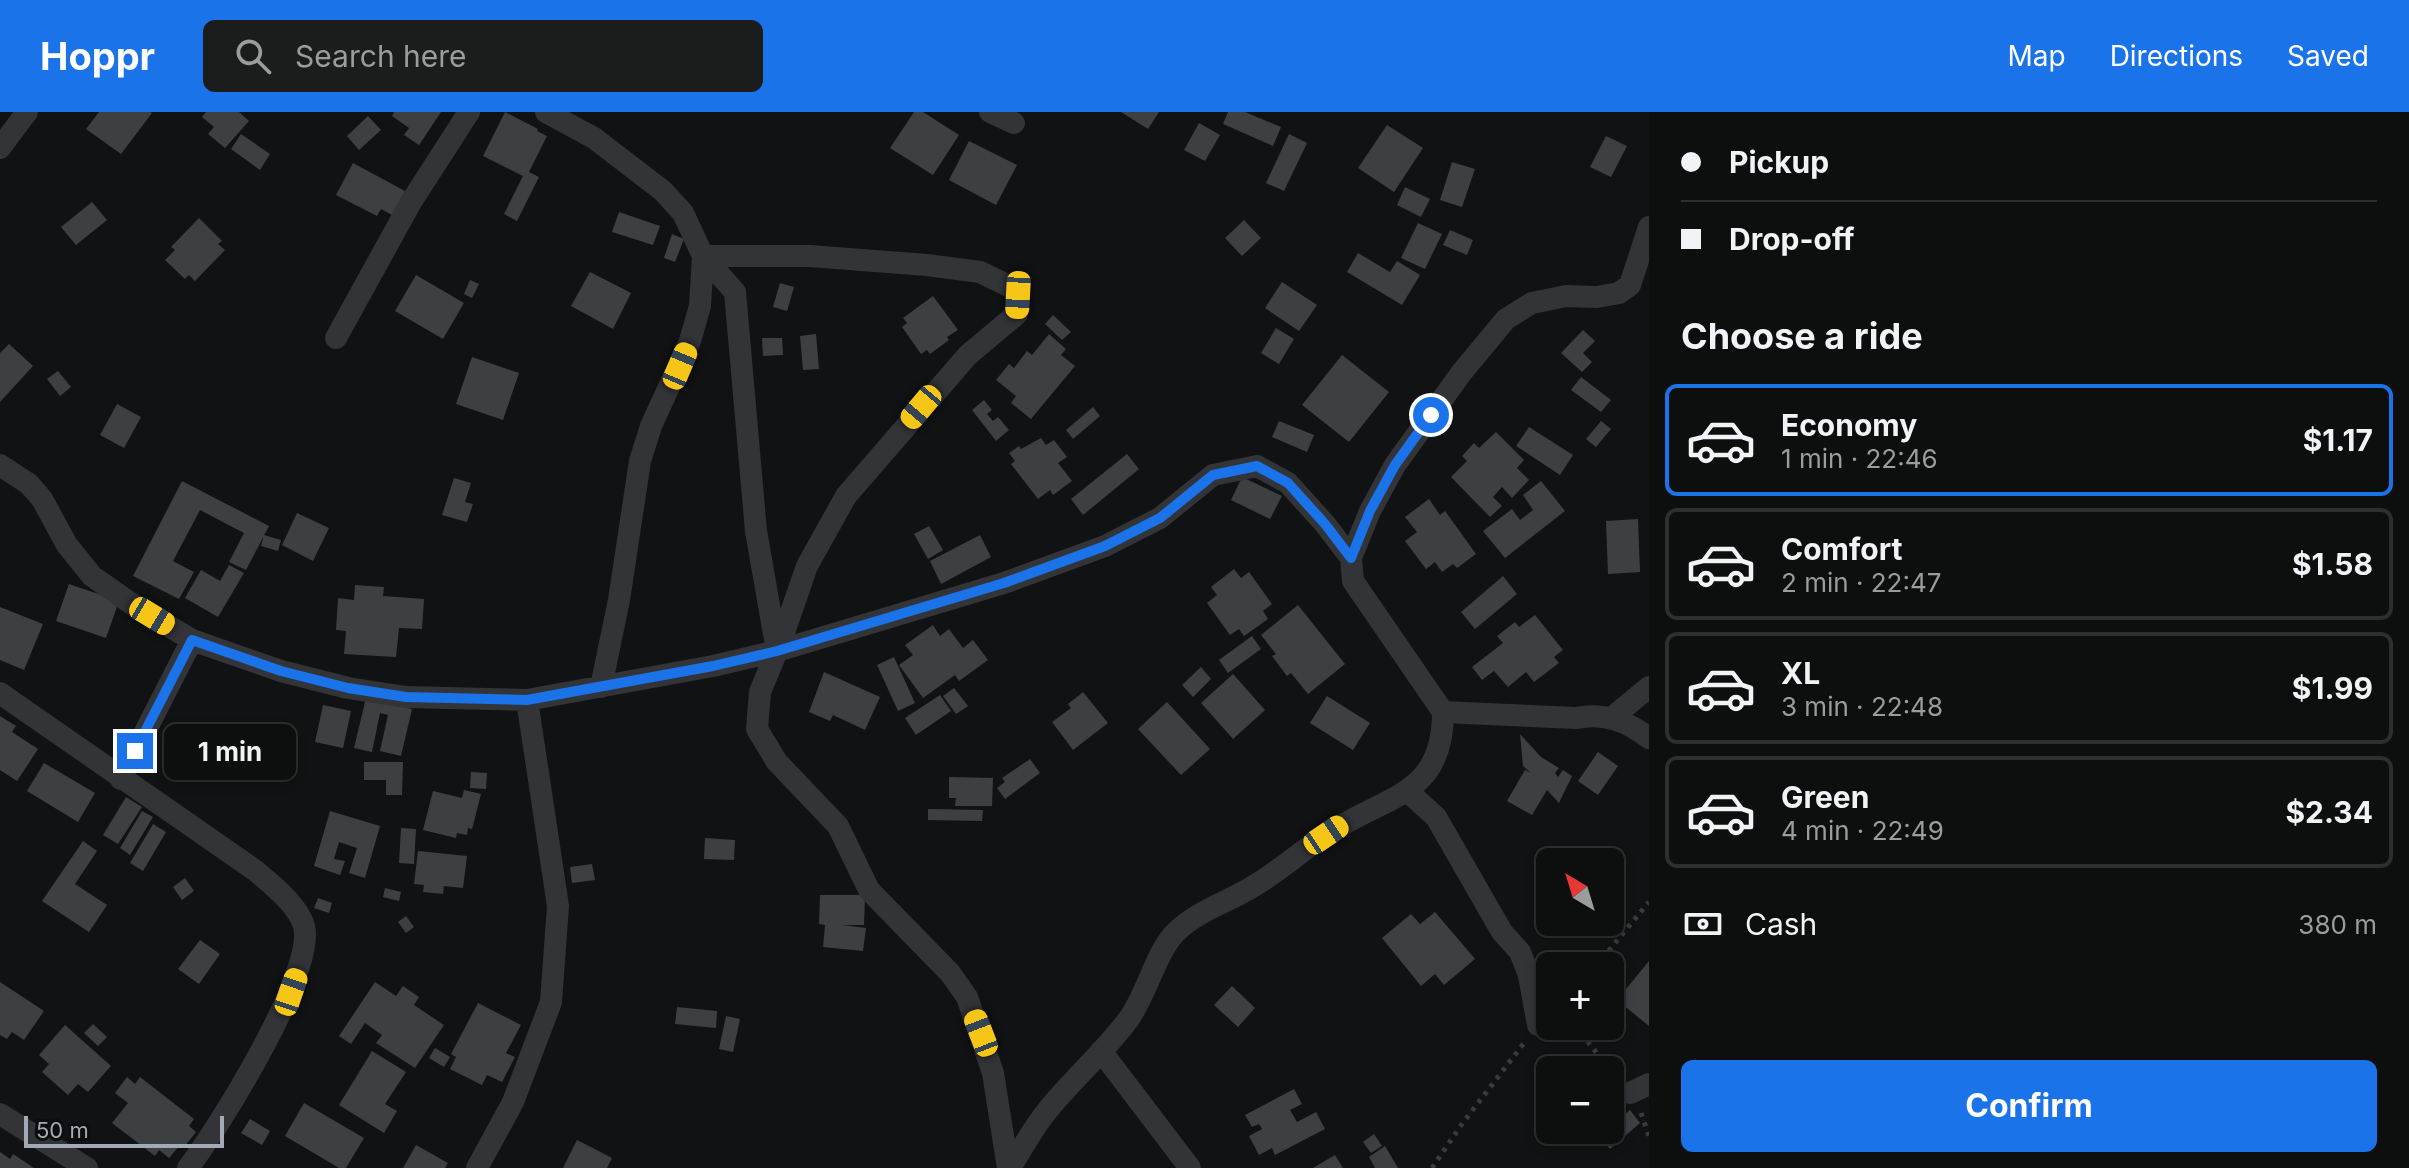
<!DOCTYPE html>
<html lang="en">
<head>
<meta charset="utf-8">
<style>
	body { margin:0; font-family:Inter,sans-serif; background:#1b1c1c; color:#f1f3f6; height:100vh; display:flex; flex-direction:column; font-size:30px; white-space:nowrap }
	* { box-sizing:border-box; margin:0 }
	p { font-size:26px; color:#9a9c9e }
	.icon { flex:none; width:44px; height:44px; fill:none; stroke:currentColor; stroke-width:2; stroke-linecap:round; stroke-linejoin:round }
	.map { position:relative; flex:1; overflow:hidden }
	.panel { display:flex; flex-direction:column; background:#0d0e0e; width:760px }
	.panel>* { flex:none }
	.banner { display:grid; align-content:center; height:176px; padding:0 32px; background:#0d0e0e }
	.needle { width:52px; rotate:322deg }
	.controls { position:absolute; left:1536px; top:736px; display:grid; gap:16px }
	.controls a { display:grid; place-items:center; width:88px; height:88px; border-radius:12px; background:#0d0e0e; box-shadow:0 4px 12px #0003,0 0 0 2px #2d2e2e; font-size:40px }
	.scale { position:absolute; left:24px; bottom:20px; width:200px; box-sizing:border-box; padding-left:8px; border:4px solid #a2abb5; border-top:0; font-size:22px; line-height:28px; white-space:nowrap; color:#a2abb5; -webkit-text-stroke:6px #0c0d0e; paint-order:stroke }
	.end { position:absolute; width:36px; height:36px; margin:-18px; border:10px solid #1a73e8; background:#fff; box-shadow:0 0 0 4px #fff }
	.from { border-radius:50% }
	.bubble { position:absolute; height:56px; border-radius:12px; background:#0d0e0e; box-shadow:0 4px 12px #0003,0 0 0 2px #2d2e2e; font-size:26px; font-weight:700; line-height:56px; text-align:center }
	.car { position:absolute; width:24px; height:48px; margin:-24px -12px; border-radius:10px; box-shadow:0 0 6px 2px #0007; background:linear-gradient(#f5c518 24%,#345 0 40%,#f5c518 0 76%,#345 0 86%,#f5c518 0) }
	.banner b { display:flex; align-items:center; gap:28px; height:76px; font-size:30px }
	.banner b+b { border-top:2px solid #2d2e2e }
	.banner i { width:20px; height:20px; background:#f1f3f6 }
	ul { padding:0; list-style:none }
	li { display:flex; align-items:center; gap:24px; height:112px; margin:0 16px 12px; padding:0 16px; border:4px solid #2d2e2e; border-radius:12px }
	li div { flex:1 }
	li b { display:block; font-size:30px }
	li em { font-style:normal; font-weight:700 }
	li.on { border-color:#1a73e8 }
	li>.icon { width:72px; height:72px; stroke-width:1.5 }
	h2 { padding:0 32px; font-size:36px; line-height:96px }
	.pay { display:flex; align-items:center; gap:20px; height:88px; padding:0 32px; font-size:30px }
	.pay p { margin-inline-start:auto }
	.cta { display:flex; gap:16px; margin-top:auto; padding:16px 32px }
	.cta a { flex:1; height:92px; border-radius:12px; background:#1a73e8; color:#fff; font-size:32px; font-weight:700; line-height:92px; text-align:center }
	header { display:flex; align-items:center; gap:48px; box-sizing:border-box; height:112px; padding:0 40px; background:#1a73e8; color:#fff }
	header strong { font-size:38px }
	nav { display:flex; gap:44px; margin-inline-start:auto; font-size:28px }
	.search { width:560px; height:72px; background:#1b1c1c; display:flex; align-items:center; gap:20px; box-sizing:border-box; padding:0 28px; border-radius:12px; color:#9a9c9e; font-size:30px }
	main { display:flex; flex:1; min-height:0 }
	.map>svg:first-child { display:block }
	.building { fill:#3d4043 }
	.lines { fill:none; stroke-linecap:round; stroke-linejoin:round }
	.path { stroke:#383b3f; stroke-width:5; stroke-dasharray:4 6; stroke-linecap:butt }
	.minor { stroke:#323438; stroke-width:22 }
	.route { stroke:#1a73e8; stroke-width:10 }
</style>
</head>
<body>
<header>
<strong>Hoppr</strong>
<div class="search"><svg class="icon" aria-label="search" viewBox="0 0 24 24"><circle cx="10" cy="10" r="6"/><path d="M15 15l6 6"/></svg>Search here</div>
<nav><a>Map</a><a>Directions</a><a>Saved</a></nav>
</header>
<main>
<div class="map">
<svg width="1649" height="1056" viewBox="0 0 1649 1056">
	<rect width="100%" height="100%" fill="#111213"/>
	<path class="building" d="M99 0H150L152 1 121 42 86 17Z
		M206 0H239L249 9 225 36 208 22 214 15 202 5Z
		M394 0H441L419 33 404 23 409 16 392 4Z
		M505 0 538 17 537 19 547 24 529 60 539 65 517 109 504 102 523 64 483 44Z
		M914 0H923L959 23 933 63 890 36Z
		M1121 0H1159L1148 17Z
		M1228 0H1245L1281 15 1273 34 1223 12Z
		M368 4 381 18 359 38 347 24Z
		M1199 11 1220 23 1205 49 1184 38Z
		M1387 13 1423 36 1394 80 1358 56Z
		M241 22 270 42 260 58 231 37Z
		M1289 22 1307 31 1284 79 1266 71Z
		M1606 24 1627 34 1611 65 1590 55Z
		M969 29 1017 53 996 93 949 68Z
		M1452 50 1475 57 1462 95 1440 88Z
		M353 51 405 79 392 103 381 97 377 104 336 83Z
		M1405 75 1430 87 1421 105 1397 93Z
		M92 90 107 108 76 133 61 115Z
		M619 100 660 114 653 133 612 120Z
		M199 106 222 129 218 132 225 138 195 169 189 163 185 167 165 148 175 138 171 135Z
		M1244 108 1261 126 1242 144 1225 126Z
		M1418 111 1442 122 1425 157 1401 146Z
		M1450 118 1473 128 1467 143 1443 133Z
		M672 122 684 127 675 150 664 146Z
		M1358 141 1390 160 1397 149 1420 163 1402 193 1347 160Z
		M590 160 631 181 613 217 571 194Z
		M416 163 464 191 443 227 395 199Z
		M470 168 479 172 472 186 464 182Z
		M1282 170 1317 193 1299 219 1265 196Z
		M780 171 794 175 787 199 773 195Z
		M933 184 958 218 947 225 949 228 930 242 927 238 921 242 902 215 907 211 903 206Z
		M1053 203 1071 220 1062 228 1045 212Z
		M1276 216 1294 227 1279 252 1261 241Z
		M1583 218 1595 229 1583 241 1592 250 1582 260 1561 241Z
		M816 222 819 257 803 258 800 224Z
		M1049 222 1066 237 1061 243 1075 254 1031 307 1011 291 1016 284 996 268 1009 252 1014 256 1027 239 1032 243Z
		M762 226H782L783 243 763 244Z
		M9 232 33 254 0 290V241Z
		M1342 243 1389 280 1349 330 1302 293Z
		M472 245 519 261 503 308 456 292Z
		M58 259 71 275 60 284 47 267Z
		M1581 265 1611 288 1601 300 1571 278Z
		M984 288 992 298 987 302 993 309 998 305 1009 318 996 329 972 298Z
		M117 292 141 305 124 336 100 323Z
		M1093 295 1100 304 1073 327 1066 318Z
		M1279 309 1314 323 1307 340 1272 325Z
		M1601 309 1611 317 1596 335 1586 327Z
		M1529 315 1573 343 1560 363 1516 334Z
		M1496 320 1524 348 1517 356 1529 368 1512 386 1502 375 1493 385 1502 394 1490 405 1451 365 1467 349 1462 344 1474 331 1479 336Z
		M1041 326 1046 333 1054 328 1067 345 1058 351 1072 369 1053 383 1050 378 1038 387 1011 352 1015 349 1009 341 1019 334 1021 337Z
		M1127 342 1139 357 1083 403 1071 387Z
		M1242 365 1282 384 1270 407 1231 388Z
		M454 366 471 371 465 390 473 392 467 410 442 403Z
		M182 369 269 414 246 458 229 450 244 421 200 398 173 449 194 460 179 487 133 464Z
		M1541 369 1565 399 1505 446 1483 419 1512 397 1520 408 1533 398 1523 383Z
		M1429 387 1440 403 1445 399 1476 442 1457 456 1453 452 1442 460 1435 450 1426 457 1405 429 1417 420 1405 405Z
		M297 401 329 416 313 449 282 433Z
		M1638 407 1640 460 1608 462 1606 409Z
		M929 414 943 438 928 447 914 422Z
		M264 423 281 428 278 439 261 434Z
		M980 423 991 445 941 472 930 449Z
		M229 453 244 461 218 505 185 486 201 458 220 469Z
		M1234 457 1241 466 1249 460 1272 492 1263 499 1268 507 1244 524 1239 517 1230 523 1207 491 1217 483 1211 475Z
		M1503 464 1517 482 1475 517 1461 500Z
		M69 472 119 489 106 526 56 509Z
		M355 473 384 475 383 484 424 487 422 517 399 516 396 545 344 542 346 519 336 518 338 486 354 488Z
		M1298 493 1345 552 1308 582 1291 561 1287 564 1272 544 1276 542 1261 523Z
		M0 495 43 512 24 558 0 548Z
		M1535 503 1563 538 1554 545 1559 551 1534 570 1526 560 1508 575 1494 559 1482 568 1472 555 1503 531 1497 524 1515 510 1519 515Z
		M933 513 940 524 949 517 963 536 973 528 988 548 959 569 955 563 923 586 899 553 913 543 905 533Z
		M1252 524 1261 537 1228 561 1219 548Z
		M894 545 915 591 898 599 877 553Z
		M1201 555 1211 567 1193 585 1182 573Z
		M824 560 880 585 865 618 833 603 830 609 809 600Z
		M1233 562 1265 598 1233 627 1201 591Z
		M954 576 968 594 956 602 943 584Z
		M1083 580 1108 611 1073 638 1052 610 1071 596 1068 592Z
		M940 583 951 599 916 623 905 606Z
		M1327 584 1370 611 1353 638 1310 611Z
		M366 586 412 597 401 644 380 639 388 603 380 601 372 640 354 636Z
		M1167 590 1210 637 1181 663 1138 617Z
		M323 593 351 599 343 636 315 630Z
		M0 604 16 614 12 620 38 637 17 669 0 658Z
		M1520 622 1541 645 1559 656 1555 661 1558 665 1563 658 1572 664 1559 691 1547 678 1532 703 1507 689 1525 658 1531 661 1523 654Z
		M1598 640 1618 654 1598 683 1578 669Z
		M1030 647 1040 661 1005 687 997 676 1005 670 1002 666Z
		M364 650H403L402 683H386V668H364Z
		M44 651 95 681 78 710 27 679Z
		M471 660 487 661 486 677 470 676Z
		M949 665 993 666 992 694H955L956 686H949Z
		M464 678 481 682 472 717 468 716 467 723 457 721 456 726 423 718 433 679 462 686Z
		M126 685 142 695 118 732 103 723Z
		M928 697 983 698 982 709 928 708Z
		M142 699 153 705 130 743 120 736Z
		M330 699 380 714 365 766 349 761 357 736 339 730 334 747 345 749 340 763 314 754Z
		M153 712 166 720 143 759 130 751Z
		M401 716 416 717 414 752 399 751Z
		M705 726 735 728 734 748 704 747Z
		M83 729 97 739 75 772 107 793 89 820 42 789Z
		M418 739 467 744 463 776 444 774 443 782 423 780 424 773 414 772Z
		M592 752 595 768 572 771 570 755Z
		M185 766 194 779 182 788 173 775Z
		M385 776 401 780 399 789 383 785Z
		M820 783H865L864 813H842L866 816 863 839 823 835 825 813 819 812Z
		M318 786 332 791 329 801 314 796Z
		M1435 800 1475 847 1444 873 1435 862 1421 874 1382 826 1411 802 1420 812Z
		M406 804 414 815 406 821 398 810Z
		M200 828 220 842 199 872 178 857Z
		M1649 849V914L1617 888Z
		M0 870 44 899 24 928 12 920 7 927 0 923Z
		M375 870 396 884 403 874 419 885 414 893 444 913 415 956 376 931 382 923 365 911 351 932 339 924Z
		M1232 874 1255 896 1238 915 1214 893Z
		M478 891 521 913 506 941 515 945 502 970 487 963 482 973 450 957 456 945 451 942Z
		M677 895 717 899 716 916 675 912Z
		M726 904 740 907 733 940 719 937Z
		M93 912 107 925 98 934 84 921Z
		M65 913 111 954 88 980 78 972 68 983 42 960 49 952 39 943Z
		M435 936 450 945 444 955 429 946Z
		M372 939 406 960 385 992 397 999 384 1021 339 993Z
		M127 965 135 972 140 965 194 1007 189 1014 196 1020 184 1035 180 1033 169 1046 159 1038 155 1044 112 1011 128 991 115 981Z
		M1294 977 1302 992 1290 998 1297 1010 1316 1000 1325 1017 1275 1043 1272 1036 1259 1043 1249 1024 1262 1017 1259 1012 1252 1015 1245 1003Z
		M304 991 364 1026 346 1056H339L285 1024Z
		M1630 998 1640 1011 1610 1037 1599 1024 1610 1018V1015Z
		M250 1007 270 1019 262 1033 241 1021Z
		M1374 1022 1382 1034 1371 1041 1363 1030Z
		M577 1028 612 1046 607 1056H563Z
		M416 1033 448 1051 445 1056H403Z
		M1385 1034 1398 1056H1375L1369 1045Z
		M0 1040 10 1047 13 1042 34 1056H0Z
		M1335 1043 1343 1056H1313Z"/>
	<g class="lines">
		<path class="path" d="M1596 854 1649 790
			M1575 914 1617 966
			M1641 1001 1649 1024
			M1432 1056 1462 1012 1524 931"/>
		<path class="minor" d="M546 0 594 26 663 79 683 101 703 144 700 194 690 229 651 314 640 349 619 488 601 575
			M990 0 1014 11
			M0 36 27 0
			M703 144 735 180 756 419 777 539 760 580 757 617 777 650 838 714 869 778 950 861 967 885 993 961 1008 1056
			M703 144H810L927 153 980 160 1013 176 1018 183 1017 202 968 243 846 384 807 454 779 535
			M336 226 411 90 469 0
			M0 353 29 372 42 387 67 433 92 464 132 492 192 528 281 559 348 576 406 585 527 588 713 554 777 539 1004 471 1105 434 1160 406 1213 363 1257 354 1288 371 1325 412 1351 446
			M0 581 256 759C272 773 298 793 304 814 316 860 218 1017 188 1056
			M1443 600 1576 606C1604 600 1627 609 1649 626
			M1613 605 1649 575
			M121 667 192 528
			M1407 679 1436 705 1502 820 1520 840 1529 863 1538 913
			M1101 939 1190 1056
			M1630 981 1649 972
			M0 1002 87 1056
			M477 1056 513 990 551 890 558 794 527 588
			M1010 1056C1022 1037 1033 1016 1047 999 1072 968 1103 941 1128 908 1146 884 1155 843 1174 822 1197 798 1230 790 1257 772 1285 755 1309 732 1337 716 1393 682 1443 680 1443 600L1353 469 1351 446 1370 399 1395 353 1462 260 1506 207 1532 191 1566 184 1597 185 1619 181 1630 173 1649 115"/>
	</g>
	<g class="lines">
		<path class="route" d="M135 639 192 528 281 559 348 576 406 585 527 588 713 554 777 539 1004 471 1105 434 1160 406 1213 363 1257 354 1288 371 1325 412 1351 446 1370 399 1395 353 1431 303"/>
	</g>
</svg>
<div class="controls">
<a><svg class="needle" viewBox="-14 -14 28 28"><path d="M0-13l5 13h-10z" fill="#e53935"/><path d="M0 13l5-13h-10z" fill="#9a9c9e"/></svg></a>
<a>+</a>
<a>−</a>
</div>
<div class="scale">50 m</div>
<i class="end from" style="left:1431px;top:303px"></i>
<i class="end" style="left:135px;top:639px"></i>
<div class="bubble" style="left:164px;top:612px;width:132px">1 min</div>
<i class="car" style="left:1018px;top:183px;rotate:183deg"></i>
<i class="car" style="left:680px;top:254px;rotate:23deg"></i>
<i class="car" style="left:921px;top:295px;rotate:220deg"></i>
<i class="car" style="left:152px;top:504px;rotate:121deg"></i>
<i class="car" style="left:1326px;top:723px;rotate:56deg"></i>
<i class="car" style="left:291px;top:880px;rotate:19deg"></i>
<i class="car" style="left:981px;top:921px;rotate:339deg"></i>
</div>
<section class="panel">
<div class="banner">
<b><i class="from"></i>Pickup</b>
<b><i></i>Drop-off</b>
</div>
<h2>Choose a ride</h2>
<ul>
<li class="on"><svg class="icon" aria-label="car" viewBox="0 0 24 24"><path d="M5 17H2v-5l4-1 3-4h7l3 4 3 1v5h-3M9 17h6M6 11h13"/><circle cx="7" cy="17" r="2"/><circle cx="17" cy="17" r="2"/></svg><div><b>Economy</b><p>1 min · 22:46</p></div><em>$1.17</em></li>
<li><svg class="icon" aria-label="car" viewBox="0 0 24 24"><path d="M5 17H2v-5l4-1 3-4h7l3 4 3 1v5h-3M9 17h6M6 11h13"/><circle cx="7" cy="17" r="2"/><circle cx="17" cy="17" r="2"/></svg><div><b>Comfort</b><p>2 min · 22:47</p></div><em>$1.58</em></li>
<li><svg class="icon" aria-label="car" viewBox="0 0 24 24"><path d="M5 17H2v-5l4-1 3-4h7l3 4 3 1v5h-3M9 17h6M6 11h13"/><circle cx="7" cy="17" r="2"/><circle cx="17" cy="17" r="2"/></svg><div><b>XL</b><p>3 min · 22:48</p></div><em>$1.99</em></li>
<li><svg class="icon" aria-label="car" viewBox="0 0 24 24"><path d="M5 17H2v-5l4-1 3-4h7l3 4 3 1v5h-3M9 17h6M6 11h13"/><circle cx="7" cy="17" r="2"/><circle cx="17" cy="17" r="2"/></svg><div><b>Green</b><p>4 min · 22:49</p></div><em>$2.34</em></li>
</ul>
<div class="pay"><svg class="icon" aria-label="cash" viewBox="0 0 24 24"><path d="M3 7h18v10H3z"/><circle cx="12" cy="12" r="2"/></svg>Cash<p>380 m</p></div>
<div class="cta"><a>Confirm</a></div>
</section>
</main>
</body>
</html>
